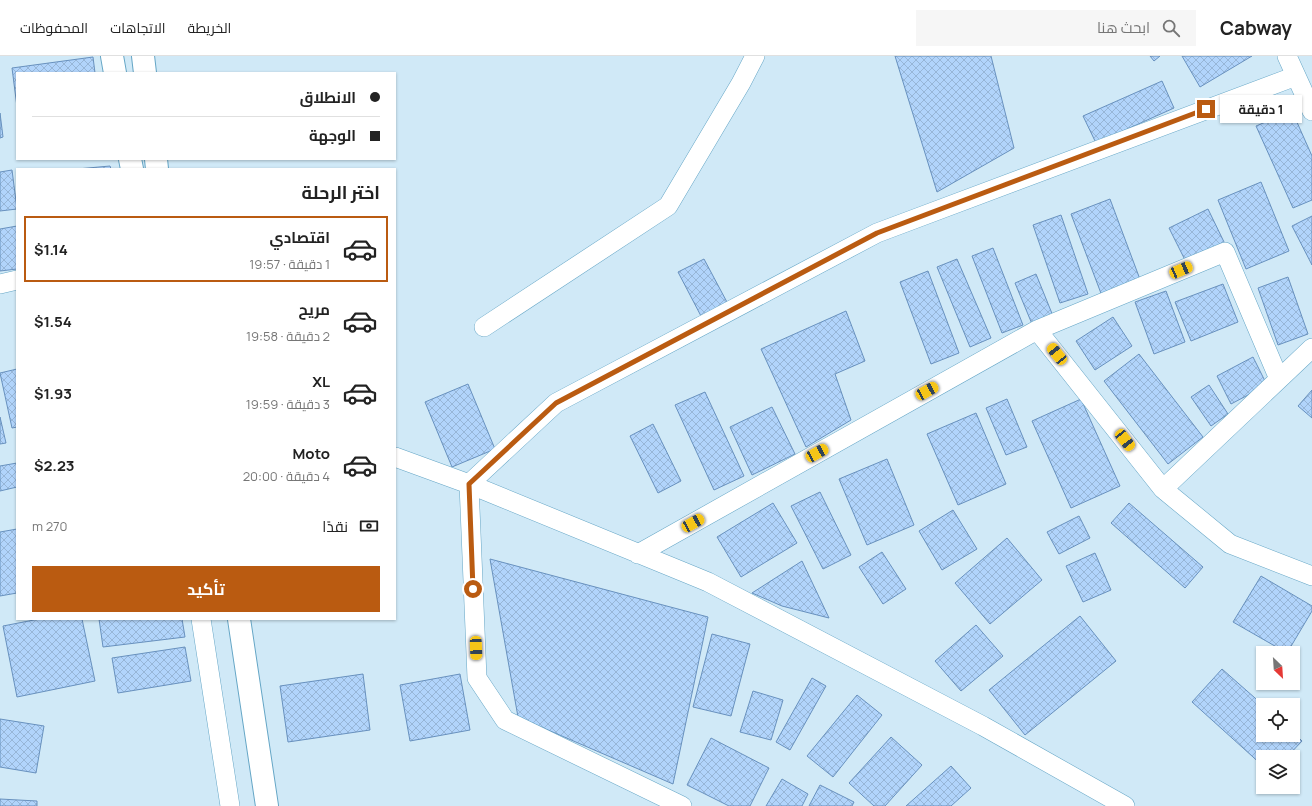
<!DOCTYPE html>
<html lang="ar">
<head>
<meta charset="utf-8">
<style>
	body { margin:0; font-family:Manrope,Cairo,sans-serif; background:#f6f6f6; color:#222; direction:rtl; height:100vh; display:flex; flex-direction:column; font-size:15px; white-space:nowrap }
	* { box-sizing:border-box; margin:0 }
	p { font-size:13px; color:#767676 }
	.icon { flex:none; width:22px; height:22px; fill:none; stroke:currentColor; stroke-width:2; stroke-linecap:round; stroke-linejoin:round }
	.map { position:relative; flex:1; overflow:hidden; direction:ltr }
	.sheet { position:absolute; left:16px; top:112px; width:380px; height:452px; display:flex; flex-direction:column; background:#fff; border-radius:0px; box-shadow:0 1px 3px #0004; direction:rtl }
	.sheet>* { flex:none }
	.top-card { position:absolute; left:16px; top:16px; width:380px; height:88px; border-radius:0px; box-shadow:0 1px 3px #0004; direction:rtl; display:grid; align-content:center; height:88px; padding:0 16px; background:#fff }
	.needle { width:26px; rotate:155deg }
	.fabs { position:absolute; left:1256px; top:590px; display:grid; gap:8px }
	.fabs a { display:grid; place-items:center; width:44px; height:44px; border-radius:0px; background:#fff; box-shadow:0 1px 3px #0004; font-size:20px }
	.end { position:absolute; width:18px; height:18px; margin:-9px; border:5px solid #ba5b11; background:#fff; box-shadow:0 0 0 2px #fff }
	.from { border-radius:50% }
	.bubble { position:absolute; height:28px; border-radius:0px; background:#fff; box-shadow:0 1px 3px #0004; font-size:13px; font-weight:700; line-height:28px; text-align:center; direction:rtl }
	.car { position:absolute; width:12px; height:24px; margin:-12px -6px; border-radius:5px; box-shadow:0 0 3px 1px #0007; background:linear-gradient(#f5c518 24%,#345 0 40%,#f5c518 0 76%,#345 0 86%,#f5c518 0) }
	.top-card b { display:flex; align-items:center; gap:14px; height:38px; font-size:15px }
	.top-card b+b { border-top:1px solid #e0e0e0 }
	.top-card i { width:10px; height:10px; background:#222 }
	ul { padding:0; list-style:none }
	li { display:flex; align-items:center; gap:12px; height:66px; margin:0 8px 6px; padding:0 8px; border:2px solid transparent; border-radius:0px }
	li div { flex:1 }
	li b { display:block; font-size:15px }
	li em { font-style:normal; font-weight:700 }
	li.current { border-color:#ba5b11 }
	li>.icon { width:36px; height:36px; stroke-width:1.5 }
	h2 { padding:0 16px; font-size:18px; line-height:48px }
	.pay { display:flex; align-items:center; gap:10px; height:44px; padding:0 16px; font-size:15px }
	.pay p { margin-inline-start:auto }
	.cta { display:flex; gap:8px; margin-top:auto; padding:8px 16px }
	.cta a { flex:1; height:46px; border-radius:0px; background:#ba5b11; color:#fff; font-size:16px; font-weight:700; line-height:46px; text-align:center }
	header { display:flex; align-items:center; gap:24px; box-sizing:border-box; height:56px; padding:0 20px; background:#fff; border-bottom:1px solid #e0e0e0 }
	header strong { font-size:19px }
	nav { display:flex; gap:22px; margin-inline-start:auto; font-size:14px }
	.search { width:280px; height:36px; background:#f6f6f6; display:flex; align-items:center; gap:10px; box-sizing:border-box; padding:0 14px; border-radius:0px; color:#767676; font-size:15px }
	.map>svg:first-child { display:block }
	.building { fill:url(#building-cross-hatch); stroke:#6891be }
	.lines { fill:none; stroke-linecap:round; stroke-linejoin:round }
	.minor-casing { stroke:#65a6c6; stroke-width:20 }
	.tertiary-casing { stroke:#65a6c6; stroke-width:24 }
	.minor { stroke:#fff; stroke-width:19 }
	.tertiary { stroke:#fff; stroke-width:22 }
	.route { stroke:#ba5b11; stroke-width:5 }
</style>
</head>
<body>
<header>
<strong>Cabway</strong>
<div class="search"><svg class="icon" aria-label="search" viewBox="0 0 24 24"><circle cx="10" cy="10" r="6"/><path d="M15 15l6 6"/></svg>ابحث هنا</div>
<nav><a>الخريطة</a><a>الاتجاهات</a><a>المحفوظات</a></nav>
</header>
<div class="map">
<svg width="1312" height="750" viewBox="0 0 1312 750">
	<defs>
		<pattern id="building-cross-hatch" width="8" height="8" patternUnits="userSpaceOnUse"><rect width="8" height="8" fill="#b1d4fb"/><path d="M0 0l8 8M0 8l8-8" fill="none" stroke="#97b6d7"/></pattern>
	</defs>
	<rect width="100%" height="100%" fill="#d0e9f7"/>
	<path class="building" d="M895 0H991L1014 92 937 136Z
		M1150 0H1160L1154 5Z
		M1182 0H1252L1200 31Z
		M93 1 95 17H17V51L12 12Z
		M1162 25 1174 52 1096 87 1083 60Z
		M1292 55 1312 100V144L1293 152 1256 70Z
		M0 57 3 81 0 82Z
		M110 110 111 113H77Z
		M12 114 17 153 0 155V116Z
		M1261 126 1289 195 1246 213 1218 144Z
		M1110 143 1141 226 1102 240 1071 158Z
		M1208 153 1225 188 1186 206 1169 172Z
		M1061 159 1088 238 1060 247 1033 169Z
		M1312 160V209L1292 170Z
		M17 170V213L0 215V173Z
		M993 192 1023 269 1002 277 972 200Z
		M704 203 728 248 702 262 678 216Z
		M957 203 991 282 970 291 937 211Z
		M928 215 959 297 931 308 900 226Z
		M1036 218 1053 260 1032 268 1015 227Z
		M1288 221 1308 278 1278 289 1258 232Z
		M1223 228 1238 266 1191 285 1175 246Z
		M1166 235 1185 286 1154 298 1135 246Z
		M846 255 865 305 835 318 851 364 806 391 761 293Z
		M1113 261 1132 290 1095 314 1076 285Z
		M1139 298 1203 381 1168 408 1104 325Z
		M1253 301 1267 329 1231 348 1217 320Z
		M17 313V371L12 372 0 317Z
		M468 328 495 393 452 411 425 346Z
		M1209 329 1228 358 1211 370 1191 341Z
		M1312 334V362L1298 350Z
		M705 336 744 420 714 434 675 349Z
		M1007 343 1027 391 1006 399 986 352Z
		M1081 343 1120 430 1071 452 1032 365Z
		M772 351 795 398 752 419 730 371Z
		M976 357 1006 428 958 449 927 378Z
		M0 361 6 387 0 388Z
		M653 368 681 425 658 437 630 380Z
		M887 403 914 469 867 489 839 423Z
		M17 407V431L0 435V410Z
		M820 436 851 499 823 513 791 450Z
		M773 447 797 487 741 521 717 481Z
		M1129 447 1203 511 1185 532 1111 467Z
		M953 454 977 493 942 514 919 475Z
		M1079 460 1090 482 1059 498 1047 476Z
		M17 473V537L0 540V476Z
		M1007 482 1042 524 990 568 955 527Z
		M882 496 906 533 883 548 859 511Z
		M1095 497 1111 534 1083 546 1066 510Z
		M490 503 708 561 673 728 518 661Z
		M802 505 829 562 782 550 752 537Z
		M1261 520 1312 550V555L1287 597 1233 566Z
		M1080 560 1116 605 1025 679 989 634Z
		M39 563H82L95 625 17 641 3 570Z
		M99 563H182L185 581 103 591Z
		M976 569 1003 600 961 635 935 605Z
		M712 578 750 588 731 660 693 651Z
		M185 591 191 625 118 637 112 602Z
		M1222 613 1263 649V679H1293V676L1302 685 1287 701H1263V710L1192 646Z
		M363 618 370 674 288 686 280 630Z
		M460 618 470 674 410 685 400 629Z
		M812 622 826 630 790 694 776 686Z
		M753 635 783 644 771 684 740 676Z
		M857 639 882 659 833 721 807 700Z
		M0 663 44 670 36 717 0 711Z
		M891 681 922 709 885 750H874L849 727Z
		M711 682 769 712 750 750H729L687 729Z
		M951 710 971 732 951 750H906Z
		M782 723 808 738 802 750H766Z
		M820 729 854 746 852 750H809Z
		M0 743 37 745V750H0Z"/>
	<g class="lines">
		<g class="minor-casing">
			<path id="minor" d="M1287 0 1312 55
				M0 228 17 224
				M484 271 668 150 741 27 755 0
				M1037 274 1225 196 1279 323
				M1312 292 1163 433 1230 488 1312 520
				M395 401 469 428 708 526 983 670 1125 750
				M638 498 1037 274 1163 433
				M201 563 230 750
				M682 750 505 664 477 622 469 428 556 347 877 177 1296 20"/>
		</g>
		<g class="tertiary-casing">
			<path id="tertiary" d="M112 0 115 17
				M143 0 145 17
				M130 103 132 113
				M156 103 157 113
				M239 563 267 750"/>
		</g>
		<use href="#minor" class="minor"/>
		<use href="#tertiary" class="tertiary"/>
	</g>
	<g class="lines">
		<path class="route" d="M473 533 469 428 556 347 877 177 1206 53"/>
	</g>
</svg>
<div class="fabs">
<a><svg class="needle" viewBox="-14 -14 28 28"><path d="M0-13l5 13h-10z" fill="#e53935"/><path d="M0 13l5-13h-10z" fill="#767676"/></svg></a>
<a><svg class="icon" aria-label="locate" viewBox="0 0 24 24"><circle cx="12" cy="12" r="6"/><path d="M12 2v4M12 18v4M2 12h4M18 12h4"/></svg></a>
<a><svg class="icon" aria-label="layers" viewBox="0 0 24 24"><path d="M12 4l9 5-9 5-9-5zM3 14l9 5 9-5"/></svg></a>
</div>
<i class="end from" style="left:473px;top:533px"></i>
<i class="end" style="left:1206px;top:53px"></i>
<div class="bubble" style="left:1220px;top:39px;width:82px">1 دقيقة</div>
<i class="car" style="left:1181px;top:214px;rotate:67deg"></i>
<i class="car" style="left:1057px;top:298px;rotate:321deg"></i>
<i class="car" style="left:927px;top:335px;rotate:61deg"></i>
<i class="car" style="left:1125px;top:384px;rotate:142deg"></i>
<i class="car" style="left:817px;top:397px;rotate:61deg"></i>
<i class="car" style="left:693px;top:467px;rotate:61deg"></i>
<i class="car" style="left:476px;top:592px;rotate:178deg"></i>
<div class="top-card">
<b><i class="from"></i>الانطلاق</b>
<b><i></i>الوجهة</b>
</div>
<section class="sheet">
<h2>اختر الرحلة</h2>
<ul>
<li class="current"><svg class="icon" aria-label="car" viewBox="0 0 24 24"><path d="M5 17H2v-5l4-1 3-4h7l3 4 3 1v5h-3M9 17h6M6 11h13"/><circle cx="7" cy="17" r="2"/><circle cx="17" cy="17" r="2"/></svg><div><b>اقتصادي</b><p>1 دقيقة · 19:57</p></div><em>$1.14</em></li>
<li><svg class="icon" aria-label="car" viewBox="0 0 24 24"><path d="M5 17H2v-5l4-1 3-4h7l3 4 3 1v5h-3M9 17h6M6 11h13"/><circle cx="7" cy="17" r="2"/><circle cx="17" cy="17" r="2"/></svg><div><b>مريح</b><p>2 دقيقة · 19:58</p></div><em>$1.54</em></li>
<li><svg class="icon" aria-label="car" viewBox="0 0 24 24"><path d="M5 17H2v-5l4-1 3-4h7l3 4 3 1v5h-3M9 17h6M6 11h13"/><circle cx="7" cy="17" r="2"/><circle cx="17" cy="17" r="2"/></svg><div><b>XL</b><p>3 دقيقة · 19:59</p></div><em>$1.93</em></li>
<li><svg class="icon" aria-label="car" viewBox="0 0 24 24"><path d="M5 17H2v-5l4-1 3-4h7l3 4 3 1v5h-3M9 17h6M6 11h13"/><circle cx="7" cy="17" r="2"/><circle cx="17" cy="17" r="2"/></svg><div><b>Moto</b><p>4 دقيقة · 20:00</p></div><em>$2.23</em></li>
</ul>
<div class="pay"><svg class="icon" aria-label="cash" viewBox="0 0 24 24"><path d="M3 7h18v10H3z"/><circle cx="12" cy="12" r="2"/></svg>نقدًا<p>270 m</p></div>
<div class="cta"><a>تأكيد</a></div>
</section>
</div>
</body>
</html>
